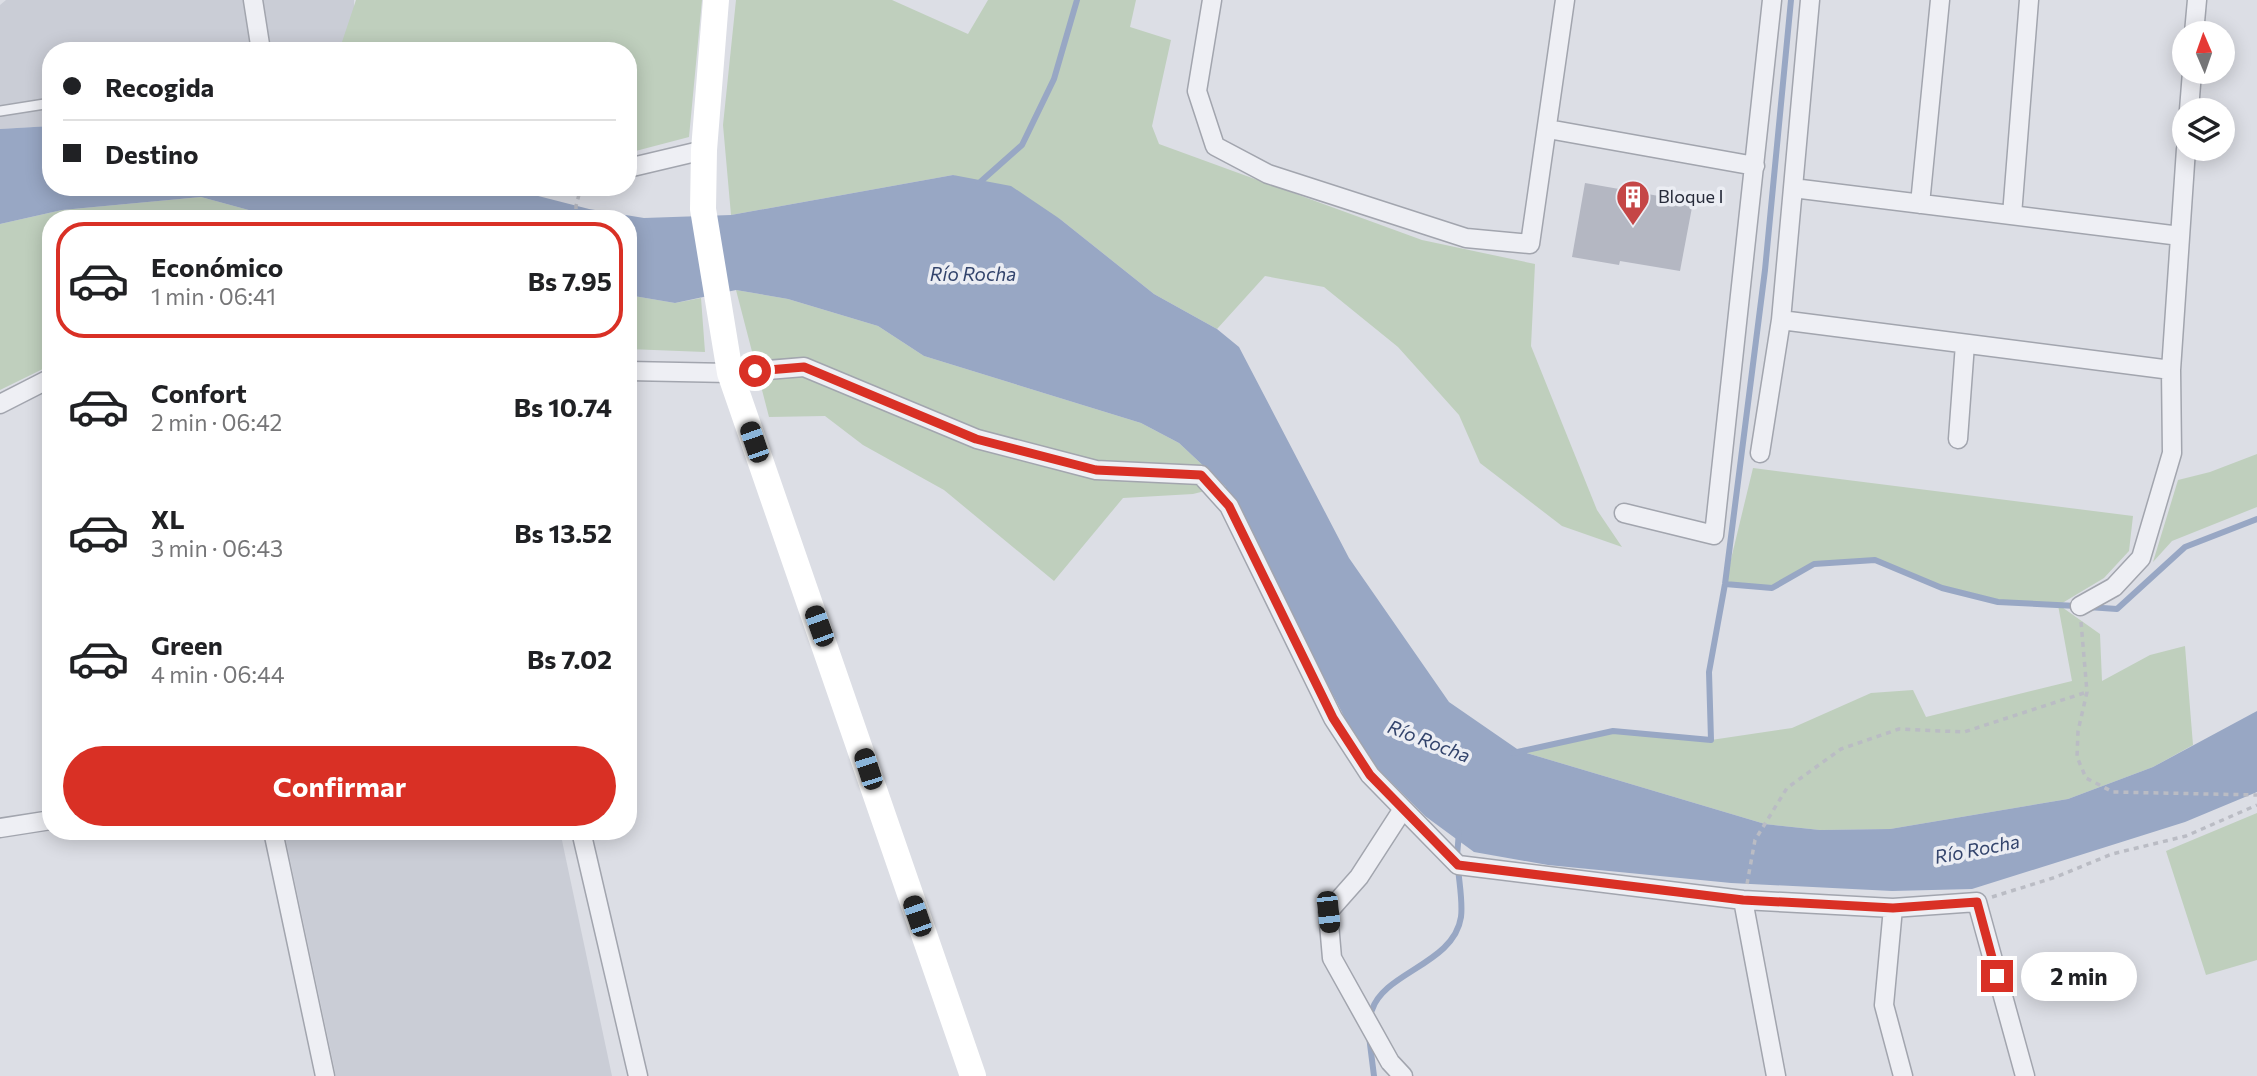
<!DOCTYPE html>
<html lang="es">
<head>
<meta charset="utf-8">
<style>
	body { margin:0; font-family:Commissioner,sans-serif; background:#f6f6f6; color:#202124; height:100vh; display:flex; flex-direction:column; font-size:26px; white-space:nowrap }
	* { box-sizing:border-box; margin:0 }
	p { font-size:23px; color:#757577 }
	.icon { flex:none; width:38px; height:38px; fill:none; stroke:currentColor; stroke-width:2; stroke-linecap:round; stroke-linejoin:round }
	.map { position:relative; flex:1; overflow:hidden }
	.drawer { position:absolute; left:42px; top:210px; width:595px; height:630px; display:flex; flex-direction:column; background:#fff; border-radius:28px; box-shadow:0 4px 18px #0003 }
	.drawer>* { flex:none }
	.guide { position:absolute; left:42px; top:42px; width:595px; height:154px; border-radius:28px; box-shadow:0 4px 18px #0003; display:grid; align-content:center; height:154px; padding:0 21px; background:#fff }
	.needle { width:46px; rotate:358deg }
	.buttons { position:absolute; left:2172px; top:21px; display:grid; gap:14px }
	.buttons a { display:grid; place-items:center; width:63px; height:63px; border-radius:50%; background:#fff; box-shadow:0 4px 18px #0003; font-size:35px }
	.end { position:absolute; width:32px; height:32px; margin:-16px; border:9px solid #d93025; background:#fff; box-shadow:0 0 0 4px #fff }
	.from { border-radius:50% }
	.bubble { position:absolute; height:49px; border-radius:24px; background:#fff; box-shadow:0 4px 18px #0003; font-size:23px; font-weight:700; line-height:49px; text-align:center }
	.car { position:absolute; width:21px; height:42px; margin:-21px -10px; border-radius:9px; box-shadow:0 0 5px 2px #0007; background:linear-gradient(#222 24%,#8ab4d8 0 40%,#222 0 76%,#8ab4d8 0 86%,#222 0) }
	.guide b { display:flex; align-items:center; gap:24px; height:66px; font-size:26px }
	.guide b+b { border-top:2px solid #e0e0e0 }
	.guide i { width:18px; height:18px; background:#202124 }
	ul { padding:12px 0 0; list-style:none }
	li { display:flex; align-items:center; gap:21px; height:116px; margin:0 14px 10px; padding:0 7px; border:4px solid transparent; border-radius:28px }
	li div { flex:1 }
	li b { display:block; font-size:26px }
	li em { font-style:normal; font-weight:700 }
	li.active { border-color:#d93025 }
	li>.icon { width:63px; height:63px; stroke-width:1.5 }
	.primary-button { display:flex; gap:14px; margin-top:auto; padding:14px 21px }
	.primary-button a { flex:1; height:80px; border-radius:42px; background:#d93025; color:#fff; font-size:28px; font-weight:700; line-height:80px; text-align:center }
	.map>svg:first-child { display:block }
	.built { fill:#cacdd6 }
	.green { fill:#bfcfbd }
	.water { fill:#98a7c4 }
	.lines { fill:none; stroke-linecap:round; stroke-linejoin:round }
	.stream { stroke:#98a7c4; stroke-width:6 }
	.building { fill:#b4b7c2 }
	.service-casing { stroke:#a2a5ae; stroke-width:12 }
	.minor-casing { stroke:#a2a5ae; stroke-width:21 }
	.path { stroke:#babcc4; stroke-width:3.5; stroke-dasharray:5 5; stroke-linecap:butt }
	.service { stroke:#eeeff4; stroke-width:9 }
	.minor { stroke:#eeeff4; stroke-width:18 }
	.secondary { stroke:#fff; stroke-width:26 }
	.route { stroke:#d93025; stroke-width:9 }
	.labels { text-anchor:middle; stroke-width:7; stroke-linejoin:round; paint-order:stroke }
	.poi-label { font-size:18px; fill:#272b3a; stroke:#ebedf3; text-anchor:start }
	.water-label { font-size:19px; font-style:italic; fill:#33446c; stroke:#ebedf3 }
</style>
</head>
<body>
<div class="map">
<svg width="2257" height="1076" viewBox="0 0 2257 1076">
	<rect width="100%" height="100%" fill="#dcdee5"/>
	<path class="built" d="M6 0H354V51H51V126L0 129V5Z
		M284 831H560L612 1076H336Z"/>
	<path class="green" d="M356 0H702L689 137 628 153V51H339Z
		M736 0H892L968 34 988 0H1136L1130 27 1171 40 1152 126 1159 144 1422 240 1535 264 1531 346 1597 510 1622 547 1562 526 1480 463 1459 415 1398 347 1324 287 1265 276 1217 329 1154 294 1060 219 953 175 731 215 723 125Z
		M201 197 282 219H51V365L0 390V224L62 210Z
		M736 290 788 299 878 326 924 356 1141 423 1179 443 1225 486 1193 494 1123 498 1054 581 944 490 863 445 825 416 769 417Z
		M628 295 675 303 701 298 705 352 628 349Z
		M2257 454V507L2172 541 2153 562 2178 480 2210 472Z
		M1753 468 2133 516 2129 551 2104 578 2059 605 2100 634 2102 681 2150 655 2185 646 2193 745 2153 767 2068 799 1890 829 1820 830 1765 824 1520 751 1613 731 1711 740 1792 728 1871 693 1913 690 1926 717 2072 681 2058 605 1998 602 1942 588 1875 560 1814 565 1772 588 1725 584Z
		M2257 813V960L2206 975 2166 851Z"/>
	<path class="water" d="M51 126V187H503L589 209 644 218 731 215 953 175 1011 186 1060 219 1154 294 1217 329 1239 347 1349 558 1449 702 1520 751 1765 824 1820 830 1890 829 2068 799 2153 767 2257 711V792L2185 822 1972 889 1892 891 1731 883 1548 865 1474 852 1425 816 1364 755 1225 486 1179 443 1141 423 924 356 878 326 788 299 736 290 675 303 628 295V219H282L201 197 62 210 0 224V129Z"/>
	<g class="lines">
		<path class="stream" d="M978 184 1022 145 1054 79 1077 0
			M1725 584 1772 588 1814 564 1875 560 1942 588 1998 602 2077 606
			M2088 607 2117 609 2185 547 2257 519
			M1513 753 1613 731 1711 740 1709 672 1725 584 1765 270 1791 0
			M1457 856 1459 832
			M1372 1010C1384 972 1454 964 1461 917 1463 902 1459 882 1458 867
			M1369 1036 1374 1076"/>
	</g>
	<path class="building" d="M1585 183 1693 202 1680 271 1620 261 1619 265 1572 257Z"/>
	<g class="lines">
		<g class="service-casing">
			<path id="service" d="M0 111 51 103"/>
		</g>
		<g class="minor-casing">
			<path id="minor" d="M253 0 261 51
				M1212 0 1197 91 1215 146 1268 174 1466 238 1530 244 1565 0
				M2194 33 2197 0
				M2189 110 2192 72
				M1548 129 1755 166
				M628 168 704 150
				M1793 188 2180 236
				M1920 204 1940 0
				M2012 215 2029 0
				M1781 320 2171 370
				M628 371 730 373 804 367 977 439 1096 470 1201 475 1229 506 1333 718 1370 775 1458 865 1743 900 1893 908 1977 902 2025 1076
				M0 404 51 378
				M1958 439 1965 344
				M1760 453 1781 320 1810 0
				M1624 513 1714 535 1772 0
				M2080 606 2114 587 2141 558 2172 453 2171 370 2186 149
				M1403 809 1359 877 1328 912 1332 958 1390 1062 1403 1076
				M0 828 51 820
				M273 831 325 1076
				M581 831 638 1076
				M1743 900 1776 1076
				M1893 908 1884 1005 1903 1076"/>
		</g>
		<path class="path" d="M576 219V206L581 187
			M2081 622 2087 692 2078 731 2077 757 2086 778 2113 792 2257 795
			M1747 884 1755 840 1787 788 1841 749 1899 729 1964 732 2087 692
			M1992 897 2056 877 2112 854 2186 836 2257 805"/>
		<use href="#service" class="service"/>
		<use href="#minor" class="minor"/>
		<path class="secondary" d="M716 0 704 150 703 209 730 373 973 1076"/>
	</g>
	<g class="lines">
		<path class="route" d="M755 371 804 367 976 439 1096 470 1201 475 1229 506 1333 718 1370 775 1458 865 1743 900 1893 908 1977 902 1997 976"/>
	</g>
	<defs>
		<g id="building-pin" transform="scale(1.75)"><path d="M0 17L-7.5 6A9.5 9.5 0 1 1 7.5 6Z" fill="#c54646" stroke="#ebedf3"/><path d="M-4-6H4V6H1V3H-1V6H-4ZM-2.5-4.3h1.7v1.8h-1.7ZM.8-4.3h1.7v1.8H.8ZM-2.5-1h1.7V.8h-1.7ZM.8-1h1.7V.8H.8Z" fill="#fff"/></g>
	</defs>
	<g fill-rule="evenodd">
		<use href="#building-pin" x="1633" y="197"/>
	</g>
	<g class="labels">
		<g class="poi-label">
			<text x="1658" y="203">Bloque I</text>
		</g>
		<g class="water-label">
			<text x="973" y="281">Río Rocha</text>
			<text transform="translate(1429 741) rotate(21)" y="7">Río Rocha</text>
			<text transform="translate(1977 849) rotate(-11)" y="7">Río Rocha</text>
		</g>
	</g>
</svg>
<div class="buttons">
<a><svg class="needle" viewBox="-14 -14 28 28"><path d="M0-13l5 13h-10z" fill="#e53935"/><path d="M0 13l5-13h-10z" fill="#757577"/></svg></a>
<a><svg class="icon" aria-label="layers" viewBox="0 0 24 24"><path d="M12 4l9 5-9 5-9-5zM3 14l9 5 9-5"/></svg></a>
</div>
<i class="end from" style="left:755px;top:371px"></i>
<i class="end" style="left:1997px;top:976px"></i>
<div class="bubble" style="left:2021px;top:952px;width:116px">2 min</div>
<i class="car" style="left:754px;top:442px;rotate:341deg"></i>
<i class="car" style="left:819px;top:626px;rotate:340deg"></i>
<i class="car" style="left:868px;top:769px;rotate:342deg"></i>
<i class="car" style="left:1328px;top:912px;rotate:174deg"></i>
<i class="car" style="left:917px;top:916px;rotate:341deg"></i>
<div class="guide">
<b><i class="from"></i>Recogida</b>
<b><i></i>Destino</b>
</div>
<section class="drawer">
<ul>
<li class="active"><svg class="icon" aria-label="car" viewBox="0 0 24 24"><path d="M5 17H2v-5l4-1 3-4h7l3 4 3 1v5h-3M9 17h6M6 11h13"/><circle cx="7" cy="17" r="2"/><circle cx="17" cy="17" r="2"/></svg><div><b>Económico</b><p>1 min · 06:41</p></div><em>Bs 7.95</em></li>
<li><svg class="icon" aria-label="car" viewBox="0 0 24 24"><path d="M5 17H2v-5l4-1 3-4h7l3 4 3 1v5h-3M9 17h6M6 11h13"/><circle cx="7" cy="17" r="2"/><circle cx="17" cy="17" r="2"/></svg><div><b>Confort</b><p>2 min · 06:42</p></div><em>Bs 10.74</em></li>
<li><svg class="icon" aria-label="car" viewBox="0 0 24 24"><path d="M5 17H2v-5l4-1 3-4h7l3 4 3 1v5h-3M9 17h6M6 11h13"/><circle cx="7" cy="17" r="2"/><circle cx="17" cy="17" r="2"/></svg><div><b>XL</b><p>3 min · 06:43</p></div><em>Bs 13.52</em></li>
<li><svg class="icon" aria-label="car" viewBox="0 0 24 24"><path d="M5 17H2v-5l4-1 3-4h7l3 4 3 1v5h-3M9 17h6M6 11h13"/><circle cx="7" cy="17" r="2"/><circle cx="17" cy="17" r="2"/></svg><div><b>Green</b><p>4 min · 06:44</p></div><em>Bs 7.02</em></li>
</ul>
<div class="primary-button"><a>Confirmar</a></div>
</section>
</div>
</body>
</html>
